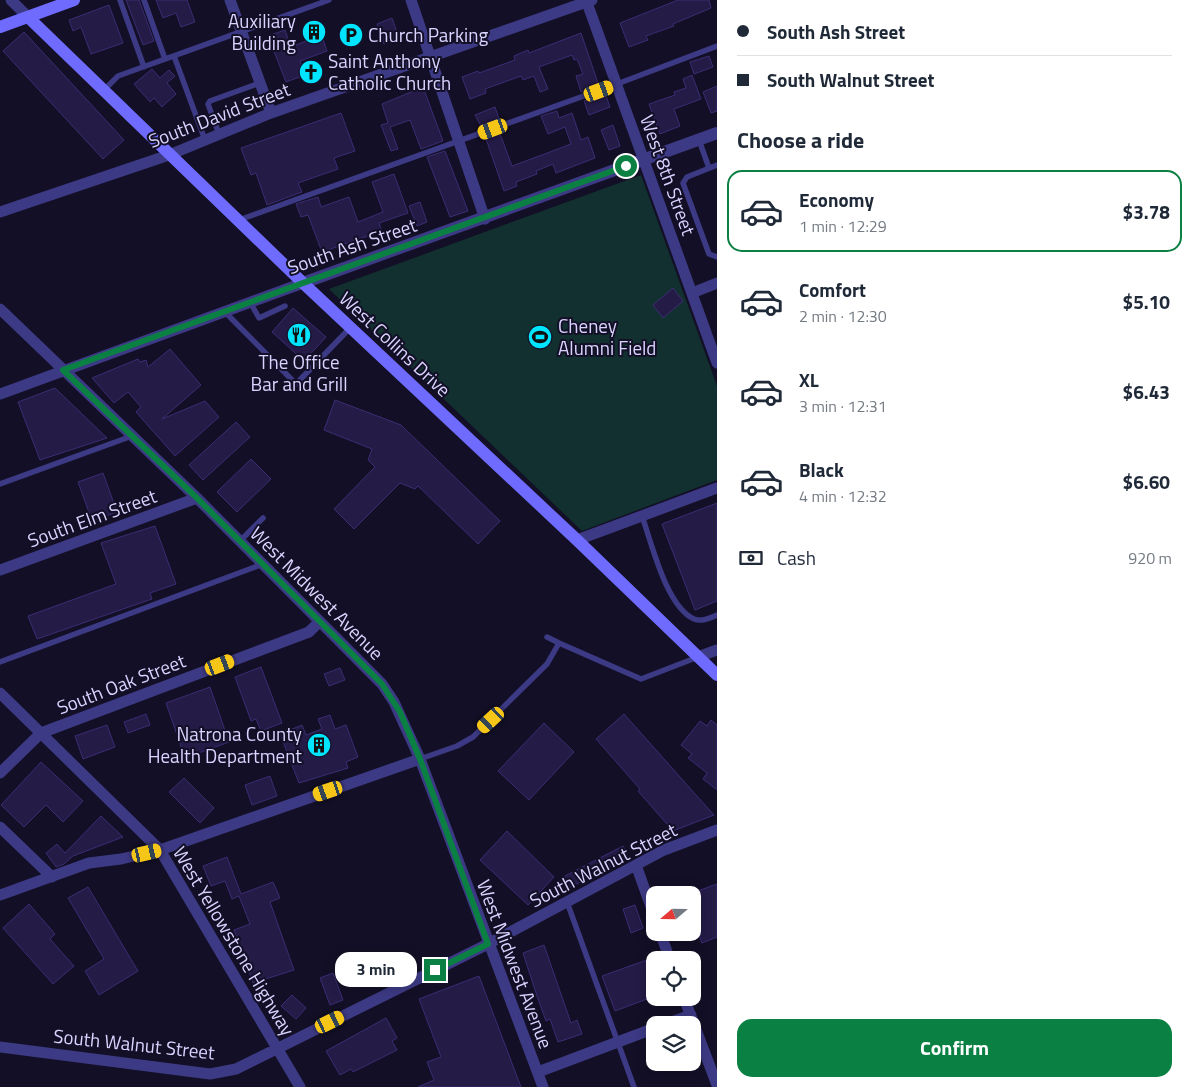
<!DOCTYPE html>
<html lang="en">
<head>
<meta charset="utf-8">
<style>
	body { margin:0; font-family:"Titillium Web",sans-serif; background:#f2f2f3; color:#1f2937; height:100vh; display:flex; flex-direction:column; font-size:19px; white-space:nowrap }
	* { box-sizing:border-box; margin:0 }
	p { font-size:16px; color:#747a83 }
	.icon { flex:none; width:28px; height:28px; fill:none; stroke:currentColor; stroke-width:2; stroke-linecap:round; stroke-linejoin:round }
	.map { position:relative; flex:1; overflow:hidden }
	.drawer { display:flex; flex-direction:column; background:#fff; width:475px }
	.drawer>* { flex:none }
	.top-card { display:grid; align-content:center; height:110px; padding:0 20px; background:#fff }
	.needle { width:32px; rotate:250deg }
	.buttons { position:absolute; left:646px; top:886px; display:grid; gap:10px }
	.buttons a { display:grid; place-items:center; width:55px; height:55px; border-radius:10px; background:#fff; box-shadow:0 2px 12px #0003; font-size:25px }
	.end { position:absolute; width:22px; height:22px; margin:-11px; border:6px solid #0b8043; background:#fff; box-shadow:0 0 0 2px #fff }
	.from { border-radius:50% }
	.bubble { position:absolute; height:35px; border-radius:15px; background:#fff; box-shadow:0 2px 12px #0003; font-size:16px; font-weight:700; line-height:35px; text-align:center }
	.car { position:absolute; width:15px; height:30px; margin:-15px -8px; border-radius:6px; box-shadow:0 0 4px 1px #0007; background:linear-gradient(#f5c518 24%,#345 0 40%,#f5c518 0 76%,#345 0 86%,#f5c518 0) }
	.top-card b { display:flex; align-items:center; gap:18px; height:48px; font-size:19px }
	.top-card b+b { border-top:1px solid #e0e1e3 }
	.top-card i { width:12px; height:12px; background:#1f2937 }
	ul { padding:0; list-style:none }
	li { display:flex; align-items:center; gap:15px; height:82px; margin:0 10px 8px; padding:0 10px; border:2px solid transparent; border-radius:15px }
	li div { flex:1 }
	li b { display:block; font-size:19px }
	li em { font-style:normal; font-weight:700 }
	li.active { border-color:#0b8043 }
	li>.icon { width:45px; height:45px; stroke-width:1.5 }
	h2 { padding:0 20px; font-size:22px; line-height:60px }
	.pay { display:flex; align-items:center; gap:12px; height:55px; padding:0 20px; font-size:19px }
	.pay p { margin-inline-start:auto }
	.action { display:flex; gap:10px; margin-top:auto; padding:10px 20px }
	.action a { flex:1; height:58px; border-radius:15px; background:#0b8043; color:#fff; font-size:20px; font-weight:700; line-height:58px; text-align:center }
	main { display:flex; flex:1; min-height:0 }
	.map>svg:first-child { display:block }
	.green { fill:#12302f }
	.building { fill:#241b47; stroke:#3b2d73 }
	.lines { fill:none; stroke-linecap:round; stroke-linejoin:round }
	.service { stroke:#3d3a85; stroke-width:5.5 }
	.minor { stroke:#3d3a85; stroke-width:11 }
	.tertiary { stroke:#3d3a85; stroke-width:12 }
	.secondary { stroke:#6f6bff; stroke-width:12 }
	.route { stroke:#0b8043; stroke-width:6 }
	.labels { text-anchor:middle; stroke-width:4; stroke-linejoin:round; paint-order:stroke }
	.poi-label { font-size:19px; fill:#d9d4ff; stroke:#130f26; text-anchor:start }
	.street-label { font-size:19px; fill:#d9d4ff; stroke:#130f26 }
</style>
</head>
<body>
<main>
<div class="map">
<svg width="717" height="1087" viewBox="0 0 717 1087">
	<rect width="100%" height="100%" fill="#130f26"/>
	<path class="green" d="M641 175 717 386V480L582 531 329 289Z"/>
	<path class="building" d="M126 0H139L154 41 143 45Z
		M156 0H187L195 22 181 27 176 13 163 18Z
		M678 0H709L711 8 673 24 674 26 646 36 648 40 629 47 620 23Z
		M109 5 123 43 91 54 81 27 73 31 69 20Z
		M392 18 399 38 384 44 377 24Z
		M318 25 327 51 300 61 305 75 286 82 268 36 285 30 291 47 311 39 307 29Z
		M24 32 124 140 103 159 3 51Z
		M581 33 599 86 581 92 576 76 583 74 577 59 574 60 572 55 539 67 548 89 540 92 534 76 523 80 521 76 485 89 486 93 470 99 462 77 478 71 479 73 515 60 514 56 528 50 529 53Z
		M709 56 713 67 694 74 690 62Z
		M152 69 160 78 169 70 175 76 167 83 176 94 162 107 154 98 150 102 134 84Z
		M692 75 701 99 674 109 680 126 660 134 649 104 675 95 674 92 686 88 683 79Z
		M717 86V111L711 113 703 92Z
		M423 87 443 141 421 149 410 120 390 127 398 149 391 151 381 125 388 123 382 104Z
		M605 93 610 107 589 115 584 101Z
		M495 107 499 119 495 120 496 123 482 128 475 115Z
		M557 111 559 118 572 113 581 140 588 137 595 158 556 173 553 164 536 171 537 174 516 182 517 186 504 191 485 136 499 131 512 166 542 155 571 144 565 127 548 134 541 116Z
		M341 113 355 151 334 158 338 169 298 183 302 192 267 205 256 173 251 175 241 148Z
		M613 125 620 146 609 150 601 130Z
		M445 151 468 211 450 217 427 157Z
		M394 174 408 213 379 223 382 231 322 252 308 215 301 217 296 204 318 197 321 207 349 197 358 222 383 212 372 182Z
		M420 202 427 222 417 226 409 206Z
		M673 288 683 301 663 318 653 305Z
		M293 308 326 337 304 361 272 332Z
		M170 349 201 385 162 419 205 401 219 417 175 456 136 412 141 407 128 392 114 403 92 378 138 359 140 362 146 360 148 367Z
		M55 388 107 438 40 460 18 402Z
		M335 400 401 425 500 521 478 544 418 486 415 489 400 483 354 529 334 509 375 467 368 460 372 449 324 430Z
		M236 422 250 437 203 480 189 465Z
		M251 459 271 479 237 512 217 492Z
		M103 473 117 512 92 521 78 482Z
		M717 503V601L695 610 662 524Z
		M155 526 176 584 150 593 152 599 37 639 28 616 116 584 101 543Z
		M261 667 282 723 261 731 256 719 251 721 235 677Z
		M340 668 345 680 329 686 324 674Z
		M210 687 229 742 185 758 166 703Z
		M146 714 150 725 128 733 124 722Z
		M624 714 696 795 714 815 673 831 638 791 640 789 596 739Z
		M330 715 335 729 346 725 358 757 346 762 348 768 299 783 280 734 302 725 306 735 322 729 318 719Z
		M711 720 717 725V790L703 779 707 773 688 758 692 754 681 745 700 721 707 726Z
		M544 723 574 752 529 800 498 771Z
		M107 725 115 747 83 759 75 736Z
		M41 762 83 801 63 822 46 805 24 827 1 805Z
		M270 776 277 796 252 805 245 785Z
		M184 778 214 808 200 823 169 792Z
		M101 816 123 837 73 856 64 864 56 867 46 853 57 844 65 853Z
		M507 831 554 877 528 905 480 860Z
		M623 846 628 857 567 889 561 878Z
		M227 857 241 894 273 882 280 898 270 902 294 970 253 983 234 930 250 924 239 896 232 899 225 881 211 886 203 866Z
		M717 884V937L702 943 692 916V893Z
		M88 887 138 971 99 995 85 971 104 959 68 898Z
		M29 904 55 934 50 939 74 966 53 984 3 928Z
		M635 905 643 928 631 933 623 909Z
		M544 945 571 1023 577 1020 582 1034 558 1042 550 1019 546 1021 537 996 523 953Z
		M655 957V996L615 1011 602 976Z
		M333 973 343 1000 330 1005 320 978Z
		M479 976 521 1087H418L434 1080 427 1062 441 1057 419 999Z
		M292 995 306 1008 296 1019 281 1006Z
		M386 1018 397 1038 392 1041 397 1050 353 1072 351 1069 340 1075 326 1051Z"/>
	<g class="lines">
		<path class="service" d="M120 0 144 67
			M144 0 165 59
			M174 56 205 140
			M104 90 118 76 329 0
			M219 134 208 104 210 101 260 83
			M699 140 709 168
			M717 165 687 177 683 183 709 254 717 257
			M239 220 617 84 717 46
			M250 302 259 318 285 306
			M224 311 296 384 350 328
			M0 484 132 436
			M642 516C652 544 666 606 694 619 702 622 710 618 717 615
			M240 541 263 518
			M547 637 559 643
			M0 662 263 564
			M420 759 457 746 473 737 547 664 559 643 641 679 698 657
			M567 902 634 1087"/>
		<path class="minor" d="M11 0 28 17
			M230 0 271 113
			M411 0 485 219
			M586 0 717 363
			M0 212 169 155 271 113 592 0
			M692 293 717 283
			M0 309 197 498 382 684 394 702 420 759 543 1087
			M0 394 303 283
			M577 540 717 488
			M0 570 197 498
			M698 657 717 650
			M0 693 160 850 300 1087
			M0 773 41 733 309 632 319 622
			M0 827 52 877
			M636 865 655 918
			M0 895 89 863 121 859 160 850 420 759
			M660 932 670 960
			M684 998 717 1085
			M663 1025 691 1015
			M0 1047 210 1074 236 1069 488 944 664 850 717 830
			M538 1072 655 1028"/>
		<path class="tertiary" d="M303 283 717 133"/>
		<path class="secondary" d="M28 17 303 283 577 540 717 675
			M0 27 74 0"/>
	</g>
	<g class="lines">
		<path class="route" d="M435 970 488 944 420 759 400 712 382 684 197 498 63 370 626 166"/>
	</g>
	<defs>
		<g id="building-disc" transform="scale(1.25)"><circle r="9.5" fill="#00e5ff" stroke="#130f26"/><path d="M-4-6H4V6H1V3H-1V6H-4ZM-2.5-4.3h1.7v1.8h-1.7ZM.8-4.3h1.7v1.8H.8ZM-2.5-1h1.7V.8h-1.7ZM.8-1h1.7V.8H.8Z" fill="#111"/></g>
		<g id="parking-disc" transform="scale(1.25)"><circle r="9.5" fill="#00e5ff" stroke="#130f26"/><path d="M-3.5-5.5H1a3.5 3.5 0 0 1 0 7H-1V5.5H-3.5ZM-1-3.4V-.6H.8a1.4 1.4 0 0 0 0-2.8Z" fill="#111"/></g>
		<g id="church-disc" transform="scale(1.25)"><circle r="9.5" fill="#00e5ff" stroke="#130f26"/><path d="M-1.2-6h2.4v3.5h3.3v2.4h-3.3V6h-2.4V-.1h-3.3v-2.4h3.3Z" fill="#111"/></g>
		<g id="restaurant-disc" transform="scale(1.25)"><circle r="9.5" fill="#00e5ff" stroke="#130f26"/><path d="M-5-6h1v4h1v-4h1v4h1v-4h1v5L-1.5 .5V6h-2V.5L-5-1ZM5-6V6H3V1.5H1.5Q1.5-4 5-6Z" fill="#111"/></g>
		<g id="stadium-disc" transform="scale(1.25)"><circle r="9.5" fill="#00e5ff" stroke="#130f26"/><path d="M0-5a6.5 5 0 1 0 0 10a6.5 5 0 1 0 0-10ZM-3.5-1.8h7v3.6h-7Z" fill="#111"/></g>
	</defs>
	<g fill-rule="evenodd">
		<use href="#building-disc" x="314" y="32"/>
		<use href="#parking-disc" x="351" y="35"/>
		<use href="#church-disc" x="311" y="72"/>
		<use href="#restaurant-disc" x="299" y="335"/>
		<use href="#stadium-disc" x="540" y="337"/>
		<use href="#building-disc" x="319" y="745"/>
	</g>
	<g class="labels">
		<g class="poi-label">
			<text x="296" y="28" text-anchor="end">Auxiliary<tspan x="296" dy="22">Building</tspan></text>
			<text x="368" y="42">Church Parking</text>
			<text x="328" y="68">Saint Anthony<tspan x="328" dy="22">Catholic Church</tspan></text>
			<text x="558" y="333">Cheney<tspan x="558" dy="22">Alumni Field</tspan></text>
			<text x="299" y="369" text-anchor="middle">The Office<tspan x="299" dy="22">Bar and Grill</tspan></text>
			<text x="302" y="741" text-anchor="end">Natrona County<tspan x="302" dy="22">Health Department</tspan></text>
		</g>
		<g class="street-label">
			<text transform="translate(219 115) rotate(-21)" y="7">South David Street</text>
			<text transform="translate(668 175) rotate(70)" y="7">West 8th Street</text>
			<text transform="translate(352 246) rotate(-19)" y="7">South Ash Street</text>
			<text transform="translate(395 344) rotate(43)" y="7">West Collins Drive</text>
			<text transform="translate(92 518) rotate(-20)" y="7">South Elm Street</text>
			<text transform="translate(317 593) rotate(45)" y="7">West Midwest Avenue</text>
			<text transform="translate(121 684) rotate(-21)" y="7">South Oak Street</text>
			<text transform="translate(603 865) rotate(-27)" y="7">South Walnut Street</text>
			<text transform="translate(234 941) rotate(59)" y="7">West Yellowstone Highway</text>
			<text transform="translate(515 964) rotate(69)" y="7">West Midwest Avenue</text>
			<text transform="translate(134 1044) rotate(6)" y="7">South Walnut Street</text>
		</g>
	</g>
</svg>
<div class="buttons">
<a><svg class="needle" viewBox="-14 -14 28 28"><path d="M0-13l5 13h-10z" fill="#e53935"/><path d="M0 13l5-13h-10z" fill="#747a83"/></svg></a>
<a><svg class="icon" aria-label="locate" viewBox="0 0 24 24"><circle cx="12" cy="12" r="6"/><path d="M12 2v4M12 18v4M2 12h4M18 12h4"/></svg></a>
<a><svg class="icon" aria-label="layers" viewBox="0 0 24 24"><path d="M12 4l9 5-9 5-9-5zM3 14l9 5 9-5"/></svg></a>
</div>
<i class="end from" style="left:626px;top:166px"></i>
<i class="end" style="left:435px;top:970px"></i>
<div class="bubble" style="left:335px;top:952px;width:82px">3 min</div>
<i class="car" style="left:599px;top:91px;rotate:70deg"></i>
<i class="car" style="left:493px;top:129px;rotate:250deg"></i>
<i class="car" style="left:220px;top:665px;rotate:69deg"></i>
<i class="car" style="left:491px;top:720px;rotate:227deg"></i>
<i class="car" style="left:328px;top:791px;rotate:251deg"></i>
<i class="car" style="left:147px;top:853px;rotate:77deg"></i>
<i class="car" style="left:330px;top:1022px;rotate:64deg"></i>
</div>
<section class="drawer">
<div class="top-card">
<b><i class="from"></i>South Ash Street</b>
<b><i></i>South Walnut Street</b>
</div>
<h2>Choose a ride</h2>
<ul>
<li class="active"><svg class="icon" aria-label="car" viewBox="0 0 24 24"><path d="M5 17H2v-5l4-1 3-4h7l3 4 3 1v5h-3M9 17h6M6 11h13"/><circle cx="7" cy="17" r="2"/><circle cx="17" cy="17" r="2"/></svg><div><b>Economy</b><p>1 min · 12:29</p></div><em>$3.78</em></li>
<li><svg class="icon" aria-label="car" viewBox="0 0 24 24"><path d="M5 17H2v-5l4-1 3-4h7l3 4 3 1v5h-3M9 17h6M6 11h13"/><circle cx="7" cy="17" r="2"/><circle cx="17" cy="17" r="2"/></svg><div><b>Comfort</b><p>2 min · 12:30</p></div><em>$5.10</em></li>
<li><svg class="icon" aria-label="car" viewBox="0 0 24 24"><path d="M5 17H2v-5l4-1 3-4h7l3 4 3 1v5h-3M9 17h6M6 11h13"/><circle cx="7" cy="17" r="2"/><circle cx="17" cy="17" r="2"/></svg><div><b>XL</b><p>3 min · 12:31</p></div><em>$6.43</em></li>
<li><svg class="icon" aria-label="car" viewBox="0 0 24 24"><path d="M5 17H2v-5l4-1 3-4h7l3 4 3 1v5h-3M9 17h6M6 11h13"/><circle cx="7" cy="17" r="2"/><circle cx="17" cy="17" r="2"/></svg><div><b>Black</b><p>4 min · 12:32</p></div><em>$6.60</em></li>
</ul>
<div class="pay"><svg class="icon" aria-label="cash" viewBox="0 0 24 24"><path d="M3 7h18v10H3z"/><circle cx="12" cy="12" r="2"/></svg>Cash<p>920 m</p></div>
<div class="action"><a>Confirm</a></div>
</section>
</main>
</body>
</html>
